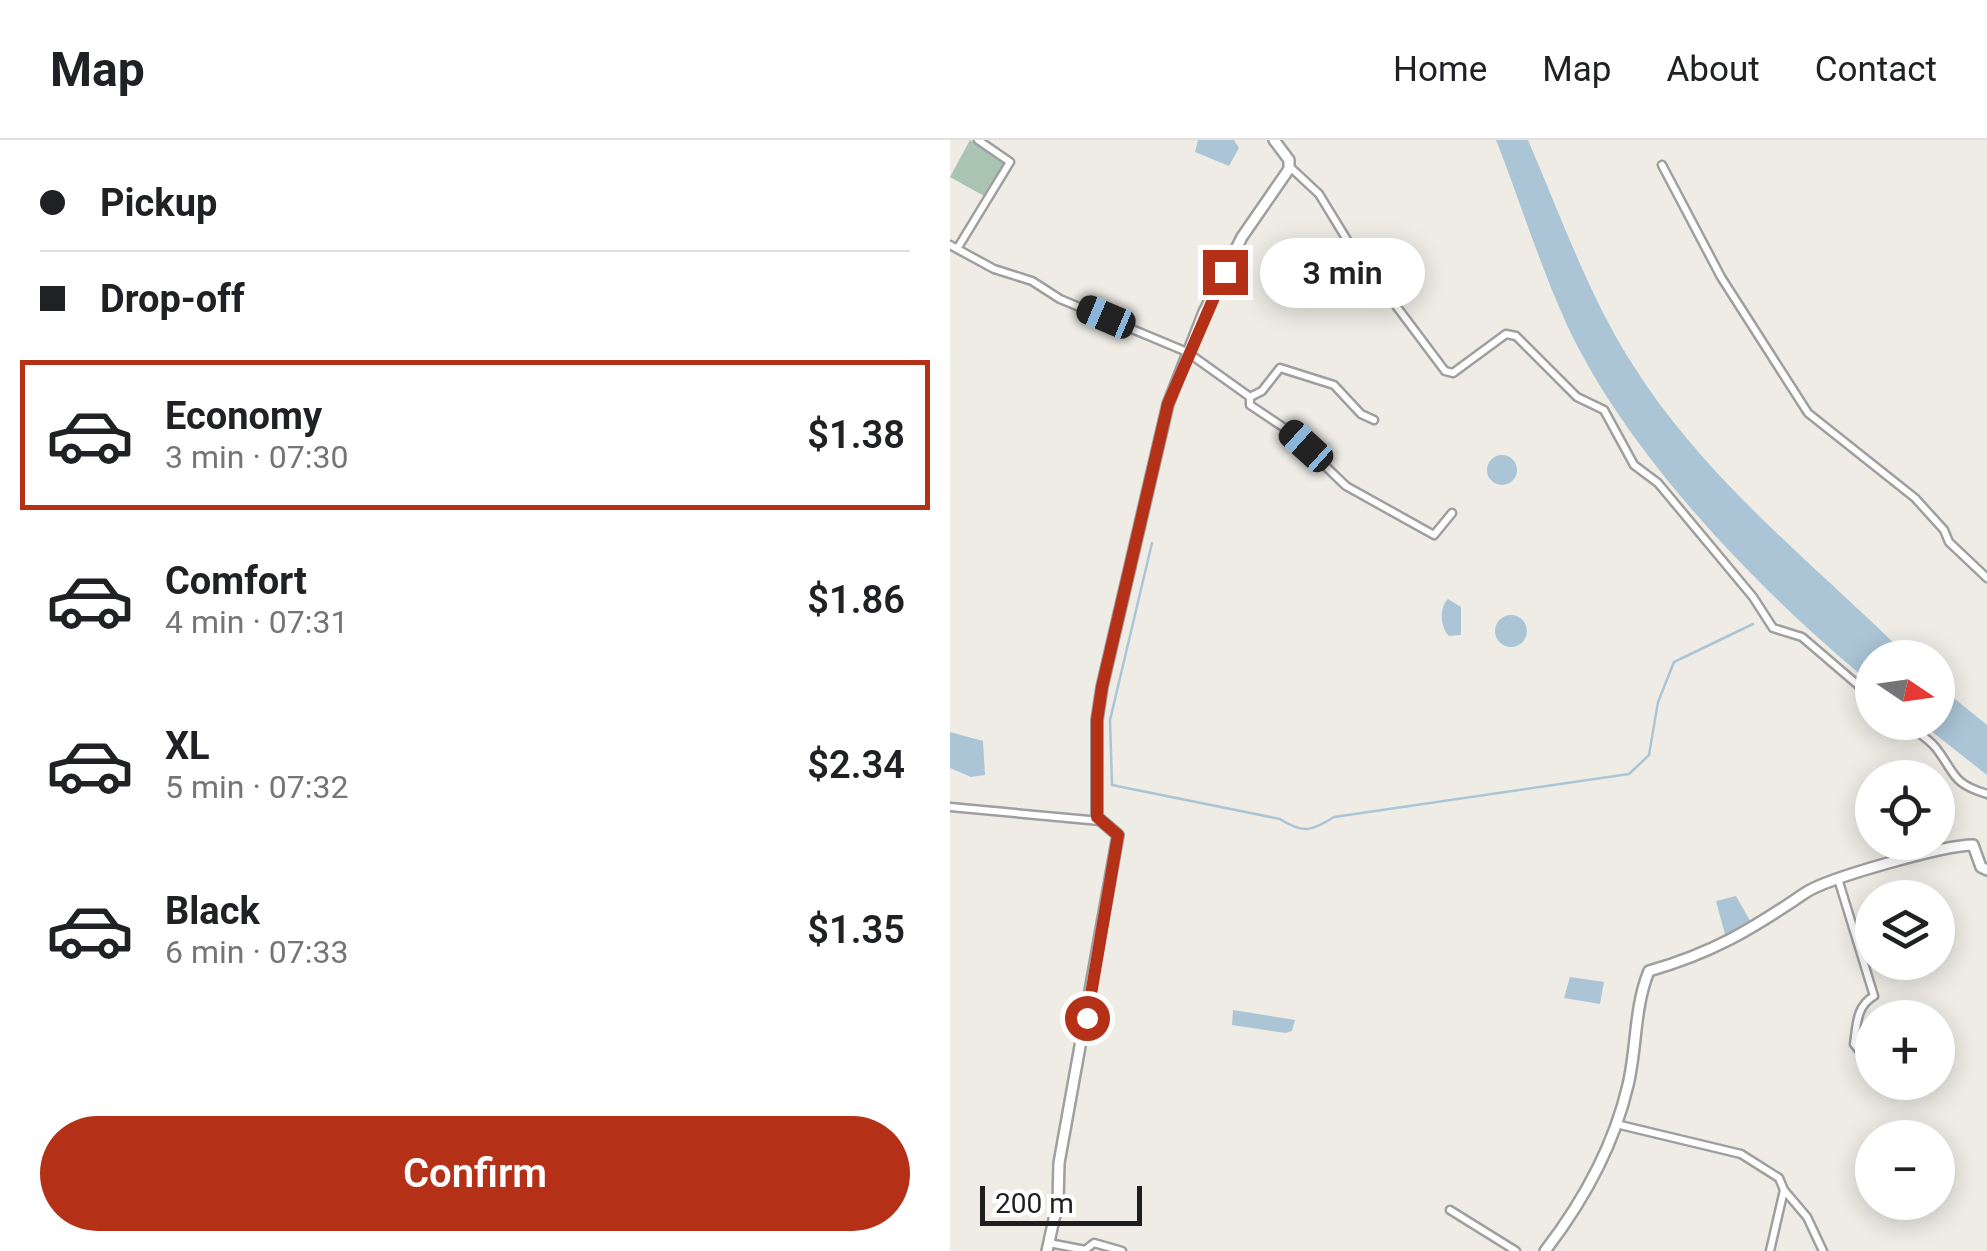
<!DOCTYPE html>
<html lang="en">
<head>
<meta charset="utf-8">
<style>
	body { margin:0; font-family:Roboto,sans-serif; background:#f2f2f2; color:#202124; height:100vh; display:flex; flex-direction:column; font-size:38px; white-space:nowrap }
	* { box-sizing:border-box; margin:0 }
	p { font-size:32px; color:#757577 }
	.icon { flex:none; width:55px; height:55px; fill:none; stroke:currentColor; stroke-width:2; stroke-linecap:round; stroke-linejoin:round }
	.map { position:relative; flex:1; overflow:hidden }
	.side { display:flex; flex-direction:column; background:#fff; width:950px }
	.side>* { flex:none }
	.top-card { display:grid; align-content:center; height:220px; padding:0 40px; background:#fff }
	.needle { width:65px; rotate:103deg }
	.fabs { position:absolute; left:905px; top:500px; display:grid; gap:20px }
	.fabs a { display:grid; place-items:center; width:100px; height:100px; border-radius:50%; background:#fff; box-shadow:0 5px 25px #0003; font-size:50px }
	.scale { position:absolute; left:30px; bottom:25px; width:162px; box-sizing:border-box; padding-left:10px; border:5px solid #1e1e1e; border-top:0; font-size:28px; line-height:35px; white-space:nowrap; color:#1e1e1e; -webkit-text-stroke:8px #fff; paint-order:stroke }
	.end { position:absolute; width:45px; height:45px; margin:-22px; border:12px solid #b43118; background:#fff; box-shadow:0 0 0 5px #fff }
	.from { border-radius:50% }
	.bubble { position:absolute; height:70px; border-radius:35px; background:#fff; box-shadow:0 5px 25px #0003; font-size:32px; font-weight:600; line-height:70px; text-align:center }
	.car { position:absolute; width:30px; height:60px; margin:-30px -15px; border-radius:12px; box-shadow:0 0 8px 2px #0007; background:linear-gradient(#222 24%,#8ab4d8 0 40%,#222 0 76%,#8ab4d8 0 86%,#222 0) }
	.top-card b { display:flex; align-items:center; gap:35px; height:95px; font-size:38px }
	.top-card b+b { border-top:2px solid #e0e0e0 }
	.top-card i { width:25px; height:25px; background:#202124 }
	ul { padding:0; list-style:none }
	li { display:flex; align-items:center; gap:30px; height:150px; margin:0 20px 15px; padding:0 20px; border:5px solid transparent; border-radius:0px }
	li div { flex:1 }
	li b { display:block; font-size:38px }
	li em { font-style:normal; font-weight:600 }
	li.active { border-color:#b43118 }
	li>.icon { width:90px; height:90px; stroke-width:1.5 }
	.action { display:flex; gap:20px; margin-top:auto; padding:20px 40px }
	.action a { flex:1; height:115px; border-radius:60px; background:#b43118; color:#fff; font-size:40px; font-weight:600; line-height:115px; text-align:center }
	header { display:flex; align-items:center; gap:60px; box-sizing:border-box; height:140px; padding:0 50px; background:#fff; border-bottom:2px solid #e0e0e0 }
	header strong { font-size:48px }
	nav { display:flex; gap:55px; margin-inline-start:auto; font-size:35px }
	main { display:flex; flex:1; min-height:0 }
	.map>svg:first-child { display:block }
	.cemetery { fill:#a9c4b1 }
	.water { fill:#abc5d6 }
	.lines { fill:none; stroke-linecap:round; stroke-linejoin:round }
	.stream { stroke:#abc5d6; stroke-width:2.5 }
	.minor-casing { stroke:#9f9f9f; stroke-width:11 }
	.tertiary-casing { stroke:#9f9f9f; stroke-width:14 }
	.minor { stroke:#fff; stroke-width:6 }
	.tertiary { stroke:#fff; stroke-width:9 }
	.route { stroke:#b43118; stroke-width:12 }
</style>
</head>
<body>
<header>
<strong>Map</strong>
<nav><a>Home</a><a>Map</a><a>About</a><a>Contact</a></nav>
</header>
<main>
<section class="side">
<div class="top-card">
<b><i class="from"></i>Pickup</b>
<b><i></i>Drop-off</b>
</div>
<ul>
<li class="active"><svg class="icon" aria-label="car" viewBox="0 0 24 24"><path d="M5 17H2v-5l4-1 3-4h7l3 4 3 1v5h-3M9 17h6M6 11h13"/><circle cx="7" cy="17" r="2"/><circle cx="17" cy="17" r="2"/></svg><div><b>Economy</b><p>3 min · 07:30</p></div><em>$1.38</em></li>
<li><svg class="icon" aria-label="car" viewBox="0 0 24 24"><path d="M5 17H2v-5l4-1 3-4h7l3 4 3 1v5h-3M9 17h6M6 11h13"/><circle cx="7" cy="17" r="2"/><circle cx="17" cy="17" r="2"/></svg><div><b>Comfort</b><p>4 min · 07:31</p></div><em>$1.86</em></li>
<li><svg class="icon" aria-label="car" viewBox="0 0 24 24"><path d="M5 17H2v-5l4-1 3-4h7l3 4 3 1v5h-3M9 17h6M6 11h13"/><circle cx="7" cy="17" r="2"/><circle cx="17" cy="17" r="2"/></svg><div><b>XL</b><p>5 min · 07:32</p></div><em>$2.34</em></li>
<li><svg class="icon" aria-label="car" viewBox="0 0 24 24"><path d="M5 17H2v-5l4-1 3-4h7l3 4 3 1v5h-3M9 17h6M6 11h13"/><circle cx="7" cy="17" r="2"/><circle cx="17" cy="17" r="2"/></svg><div><b>Black</b><p>6 min · 07:33</p></div><em>$1.35</em></li>
</ul>
<div class="action"><a>Confirm</a></div>
</section>
<div class="map">
<svg width="1037" height="1111" viewBox="0 0 1037 1111">
	<rect width="100%" height="100%" fill="#eeece5"/>
	<path class="cemetery" d="M20 0 57 22 36 57 0 37Z"/>
	<path class="water" d="M248 0H284L289 8 279 26 245 12Z
		M546 0H578C610 74 638 154 681 222 754 339 862 422 958 517L922 518V544C811 453 678 316 617 185 590 126 570 61 546 0Z
		M537 330a15 15 0 1 1 30 0a15 15 0 1 1-30 0Z
		M498 459 511 467V495L499 496C490 487 489 468 498 459Z
		M545 491a16 16 0 1 1 32 0a16 16 0 1 1-32 0Z
		M988 545 1037 585V635L971 583 988 582Z
		M0 592 33 601 35 635 21 637 0 628Z
		M786 756 802 784 776 798 766 761Z
		M620 837 654 842 650 864 614 858Z
		M283 870 345 880 342 891 336 893 282 885Z"/>
	<g class="lines">
		<path class="stream" d="M202 403 160 580 162 645 330 679C353 694 362 691 384 677L679 634 699 615 708 562 724 522 803 484"/>
		<g class="minor-casing">
			<path id="minor" d="M712 25 771 137 858 273 965 358 994 390 999 402 1037 438
				M339 26 369 54 424 144 435 151 495 231 503 233 556 194 566 196 627 257 654 270 684 325 708 343 803 457 823 488 852 497 922 557
				M0 105 44 129 82 141 110 159 237 212 300 257V265L339 291 396 346 484 395 502 373
				M7 109 60 22 28 0
				M300 257 312 251 330 228 384 245 411 274 424 280
				M954 582C964 590 978 598 986 608 1006 634 1001 643 1037 654
				M0 667 150 681
				M889 742 924 856C906 866 907 885 904 904L912 914
				M666 984 791 1014 829 1038 834 1050 820 1111
				M834 1050 857 1077 873 1111
				M500 1070 566 1111
				M99 1103 135 1110 144 1103 172 1111"/>
		</g>
		<g class="tertiary-casing">
			<path id="tertiary" d="M97 1111 108 1061 109 1023 168 695 147 677V580L152 547 218 264 254 172 292 97 339 29V20L324 0
				M595 1111C632 1063 664 1005 678 945 687 908 684 867 699 831 762 813 801 790 855 753 877 738 995 705 1023 705L1031 727 1037 730"/>
		</g>
		<use href="#minor" class="minor"/>
		<use href="#tertiary" class="tertiary"/>
	</g>
	<g class="lines">
		<path class="route" d="M137 878 168 695 147 677V580L152 547 218 264 275 132"/>
	</g>
</svg>
<div class="fabs">
<a><svg class="needle" viewBox="-14 -14 28 28"><path d="M0-13l5 13h-10z" fill="#e53935"/><path d="M0 13l5-13h-10z" fill="#757577"/></svg></a>
<a><svg class="icon" aria-label="locate" viewBox="0 0 24 24"><circle cx="12" cy="12" r="6"/><path d="M12 2v4M12 18v4M2 12h4M18 12h4"/></svg></a>
<a><svg class="icon" aria-label="layers" viewBox="0 0 24 24"><path d="M12 4l9 5-9 5-9-5zM3 14l9 5 9-5"/></svg></a>
<a>+</a>
<a>−</a>
</div>
<div class="scale">200 m</div>
<i class="end from" style="left:137px;top:878px"></i>
<i class="end" style="left:275px;top:132px"></i>
<div class="bubble" style="left:310px;top:98px;width:165px">3 min</div>
<i class="car" style="left:156px;top:177px;rotate:293deg"></i>
<i class="car" style="left:356px;top:306px;rotate:312deg"></i>
</div>
</main>
</body>
</html>
